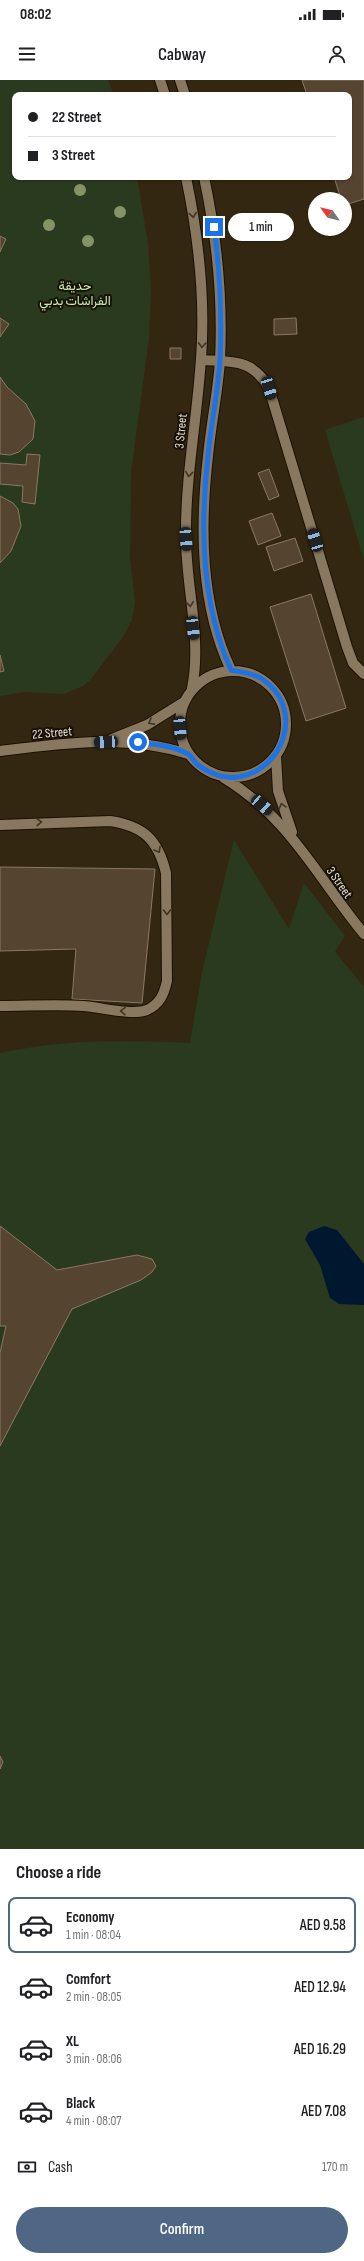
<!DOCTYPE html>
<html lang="en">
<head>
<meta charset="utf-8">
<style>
	body { margin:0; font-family:"Sofia Sans Condensed",Vazirmatn,sans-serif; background:#f2f2f2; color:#202124; height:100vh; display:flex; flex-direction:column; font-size:15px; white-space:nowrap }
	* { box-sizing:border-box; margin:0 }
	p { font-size:13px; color:#757577 }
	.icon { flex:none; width:22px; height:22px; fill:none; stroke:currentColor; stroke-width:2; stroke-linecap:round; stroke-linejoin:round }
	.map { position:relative; height:1769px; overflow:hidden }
	.sheet { display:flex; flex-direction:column; background:#fff; flex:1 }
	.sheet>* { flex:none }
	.banner { position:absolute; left:12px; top:12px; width:340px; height:88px; border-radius:8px; box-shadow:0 1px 3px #0004; display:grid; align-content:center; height:88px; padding:0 16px; background:#fff }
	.needle { width:26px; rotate:304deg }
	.tools { position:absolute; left:308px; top:112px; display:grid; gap:8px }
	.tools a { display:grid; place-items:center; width:44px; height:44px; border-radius:50%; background:#fff; box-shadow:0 1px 3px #0004; font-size:20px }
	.end { position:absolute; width:18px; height:18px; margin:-9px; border:5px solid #1a73e8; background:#fff; box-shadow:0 0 0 2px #fff }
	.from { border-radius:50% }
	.bubble { position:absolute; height:28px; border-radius:14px; background:#fff; box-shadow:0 1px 3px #0004; font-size:13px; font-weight:600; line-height:28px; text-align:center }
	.car { position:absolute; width:12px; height:24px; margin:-12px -6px; border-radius:5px; box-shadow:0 0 3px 1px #0007; background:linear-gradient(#222 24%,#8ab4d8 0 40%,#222 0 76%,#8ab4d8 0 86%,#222 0) }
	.banner b { display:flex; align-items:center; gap:14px; height:38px; font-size:15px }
	.banner b+b { border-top:1px solid #e0e0e0 }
	.banner i { width:10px; height:10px; background:#202124 }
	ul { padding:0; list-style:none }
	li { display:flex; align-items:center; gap:12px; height:56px; margin:0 8px 6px; padding:0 8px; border:2px solid transparent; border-radius:8px }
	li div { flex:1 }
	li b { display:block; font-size:15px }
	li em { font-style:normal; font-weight:600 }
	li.selected { border-color:#4f6685 }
	li>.icon { width:36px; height:36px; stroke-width:1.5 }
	h2 { padding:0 16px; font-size:18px; line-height:48px }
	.pay { display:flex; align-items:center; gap:10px; height:44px; padding:0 16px; font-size:15px }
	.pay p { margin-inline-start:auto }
	.primary-button { display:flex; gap:8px; margin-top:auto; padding:8px 16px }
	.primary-button a { flex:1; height:46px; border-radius:24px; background:#4f6685; color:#fff; font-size:16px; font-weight:600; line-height:46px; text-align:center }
	.status { display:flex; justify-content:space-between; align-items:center; height:28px; padding:0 20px; background:#fff; direction:ltr }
	.status svg { height:11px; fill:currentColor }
	header { display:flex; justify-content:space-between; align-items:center; height:52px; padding:0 16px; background:#fff; font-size:18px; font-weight:600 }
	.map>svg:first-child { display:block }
	.green { fill:#2a3a1f }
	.water { fill:#001730 }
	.building { fill:#55442f; stroke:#8b7862 }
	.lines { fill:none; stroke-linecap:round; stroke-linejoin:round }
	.lane-casing { stroke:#1c1000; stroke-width:12 }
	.street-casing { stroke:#1c1000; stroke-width:12 }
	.lane { stroke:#87785f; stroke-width:10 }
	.street { stroke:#87785f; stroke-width:10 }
	.tree { fill:#859367 }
	.oneway { stroke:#3e3526 }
	.route { stroke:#1a73e8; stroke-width:5 }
	.labels { text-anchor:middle; stroke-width:4; stroke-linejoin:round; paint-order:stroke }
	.park-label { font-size:13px; fill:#c7ecad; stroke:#171108 }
	.street-label { font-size:13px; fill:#e2dacd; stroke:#171108 }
</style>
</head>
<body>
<div class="status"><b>08:02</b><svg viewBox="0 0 49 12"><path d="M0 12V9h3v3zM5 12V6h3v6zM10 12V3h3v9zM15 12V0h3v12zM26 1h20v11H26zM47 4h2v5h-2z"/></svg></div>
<header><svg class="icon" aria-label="menu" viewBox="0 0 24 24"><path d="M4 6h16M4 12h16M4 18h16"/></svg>Cabway<svg class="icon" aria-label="person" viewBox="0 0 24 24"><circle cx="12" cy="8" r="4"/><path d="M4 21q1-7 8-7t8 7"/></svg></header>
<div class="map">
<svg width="364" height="1769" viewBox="0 0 364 1769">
	<rect width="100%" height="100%" fill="#342711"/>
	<path class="green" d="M0 0H108L114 15H15V97H137L148 163 151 209 149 258 131 393 130 479 135 522 132 540 123 557 90 600 83 606 64 614 25 612 0 616Z
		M364 337V480L325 350Z
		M234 760 289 849 304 803 345 856 335 872 364 907V1769H0V973C63 959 127 960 190 963L202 892Z"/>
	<path class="water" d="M324 1146 337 1150 364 1184V1225L339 1224 330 1218 320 1185 305 1159 309 1152Z"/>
	<path class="building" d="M302 0H364V119L345 125V119H341L334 97H349V15H307Z
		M0 156 6 159 0 172Z
		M0 238 9 244 0 257Z
		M296 238 297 254 274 255V239Z
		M170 268H181V279H170Z
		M0 297 7 307 26 324 35 341 33 359 19 372 10 375 0 374Z
		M27 374 40 375 35 424 22 422 23 406 0 404V383L26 385Z
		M269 389 279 416 269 420 258 393Z
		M0 416 13 423 18 429 21 446 11 471 0 483Z
		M272 433 281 456 258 465 249 441Z
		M295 458 303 481 274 491 266 467Z
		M311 514 346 628 306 641 270 527Z
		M0 575 4 591 0 592Z
		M0 787 155 789 142 923 72 919 76 869 0 871Z
		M0 1146 57 1190 137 1175 152 1179 156 1186 152 1192 141 1200 72 1229 0 1366V1273L6 1246H0Z
		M0 1676 3 1682 0 1689Z"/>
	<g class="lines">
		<g class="lane-casing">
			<path id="lane" d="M201 280C231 282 252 278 269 308L347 567 353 583 364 594
				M0 745 110 741C144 746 158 760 166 793L167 901C164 914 160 924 147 930 132 936 100 927 83 926 56 924 28 926 0 926"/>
		</g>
		<g class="street-casing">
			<path id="street" d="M160 0 165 15
				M180 0 185 15
				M186 97C197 150 204 205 202 259 200 326 185 391 186 458 186 508 202 559 192 608
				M204 97C217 158 223 218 220 280 218 312 211 344 208 376 200 447 200 525 231 590
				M180 644a53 53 0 1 1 106 0a53 53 0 1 1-106 0Z
				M112 659 147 645 184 622
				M0 671C63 663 127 654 188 674
				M276 676 278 711 292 752
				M224 698C290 738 317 797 364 854"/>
		</g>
		<use href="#lane" class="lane"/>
		<use href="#street" class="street"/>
	</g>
	<g class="tree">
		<circle cx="80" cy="110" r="6"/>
		<circle cx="120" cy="132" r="6"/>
		<circle cx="49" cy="145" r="6"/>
		<circle cx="88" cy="161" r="6"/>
	</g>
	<defs><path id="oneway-chevron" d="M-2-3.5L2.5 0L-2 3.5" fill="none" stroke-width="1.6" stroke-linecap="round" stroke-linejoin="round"/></defs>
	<g class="oneway">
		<use href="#oneway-chevron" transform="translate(193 135) rotate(80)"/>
		<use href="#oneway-chevron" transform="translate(202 265) rotate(93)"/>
		<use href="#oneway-chevron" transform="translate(189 394) rotate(96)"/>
		<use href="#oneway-chevron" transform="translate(190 524) rotate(84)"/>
		<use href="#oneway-chevron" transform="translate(151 642) rotate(151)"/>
		<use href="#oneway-chevron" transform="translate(282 726) rotate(-106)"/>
		<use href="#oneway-chevron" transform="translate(39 742) rotate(-3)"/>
		<use href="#oneway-chevron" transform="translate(158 770) rotate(60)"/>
		<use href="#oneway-chevron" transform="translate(167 832) rotate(90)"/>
		<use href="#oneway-chevron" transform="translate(123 931) rotate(-177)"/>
	</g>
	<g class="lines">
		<path class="route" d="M138 662C153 664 174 666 188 674 192 676 194 682 198 685 209 693 224 699 238 697 285 690 305 627 262 599 253 593 242 592 231 590 201 524 200 446 208 376 211 344 218 312 220 280 222 235 220 191 214 147"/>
	</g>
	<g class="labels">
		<g class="park-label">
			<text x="75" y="210">حديقة<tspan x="75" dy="15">الفراشات بدبي</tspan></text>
		</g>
		<g class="street-label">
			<text transform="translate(180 351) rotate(-84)" y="5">3 Street</text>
			<text transform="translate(52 652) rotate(-5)" y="5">22 Street</text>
			<text transform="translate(340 802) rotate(55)" y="5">3 Street</text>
		</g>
	</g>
</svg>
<div class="tools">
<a><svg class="needle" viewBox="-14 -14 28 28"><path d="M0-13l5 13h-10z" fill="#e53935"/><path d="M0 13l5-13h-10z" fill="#757577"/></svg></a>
</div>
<i class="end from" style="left:138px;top:662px"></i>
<i class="end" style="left:214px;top:147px"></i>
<div class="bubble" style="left:228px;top:133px;width:66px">1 min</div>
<i class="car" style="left:269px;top:308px;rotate:163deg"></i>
<i class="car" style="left:186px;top:459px;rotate:176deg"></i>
<i class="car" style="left:315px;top:460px;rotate:343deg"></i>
<i class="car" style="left:193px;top:548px;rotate:174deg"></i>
<i class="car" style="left:180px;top:648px;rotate:175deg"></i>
<i class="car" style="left:106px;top:662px;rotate:267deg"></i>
<i class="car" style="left:262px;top:725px;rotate:131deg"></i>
<div class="banner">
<b><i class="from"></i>22 Street</b>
<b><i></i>3 Street</b>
</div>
</div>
<section class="sheet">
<h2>Choose a ride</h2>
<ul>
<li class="selected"><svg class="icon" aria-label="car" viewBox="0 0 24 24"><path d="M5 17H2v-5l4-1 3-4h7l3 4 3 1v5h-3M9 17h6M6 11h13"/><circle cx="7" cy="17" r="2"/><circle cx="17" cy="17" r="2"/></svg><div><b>Economy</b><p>1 min · 08:04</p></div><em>AED 9.58</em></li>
<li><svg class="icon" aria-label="car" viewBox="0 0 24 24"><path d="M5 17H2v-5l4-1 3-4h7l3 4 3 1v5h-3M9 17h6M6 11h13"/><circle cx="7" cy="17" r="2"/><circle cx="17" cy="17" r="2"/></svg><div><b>Comfort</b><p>2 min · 08:05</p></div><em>AED 12.94</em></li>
<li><svg class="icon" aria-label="car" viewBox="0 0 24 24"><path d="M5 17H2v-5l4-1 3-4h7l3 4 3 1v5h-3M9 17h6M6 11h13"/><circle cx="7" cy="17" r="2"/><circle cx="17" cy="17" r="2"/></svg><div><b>XL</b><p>3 min · 08:06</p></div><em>AED 16.29</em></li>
<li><svg class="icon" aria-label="car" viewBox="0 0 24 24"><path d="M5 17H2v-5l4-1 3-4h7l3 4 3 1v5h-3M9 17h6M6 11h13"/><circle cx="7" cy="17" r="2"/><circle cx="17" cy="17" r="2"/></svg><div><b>Black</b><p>4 min · 08:07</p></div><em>AED 7.08</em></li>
</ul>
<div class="pay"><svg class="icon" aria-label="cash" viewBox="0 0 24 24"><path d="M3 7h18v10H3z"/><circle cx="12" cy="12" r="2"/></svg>Cash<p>170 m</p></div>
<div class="primary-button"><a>Confirm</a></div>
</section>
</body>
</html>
